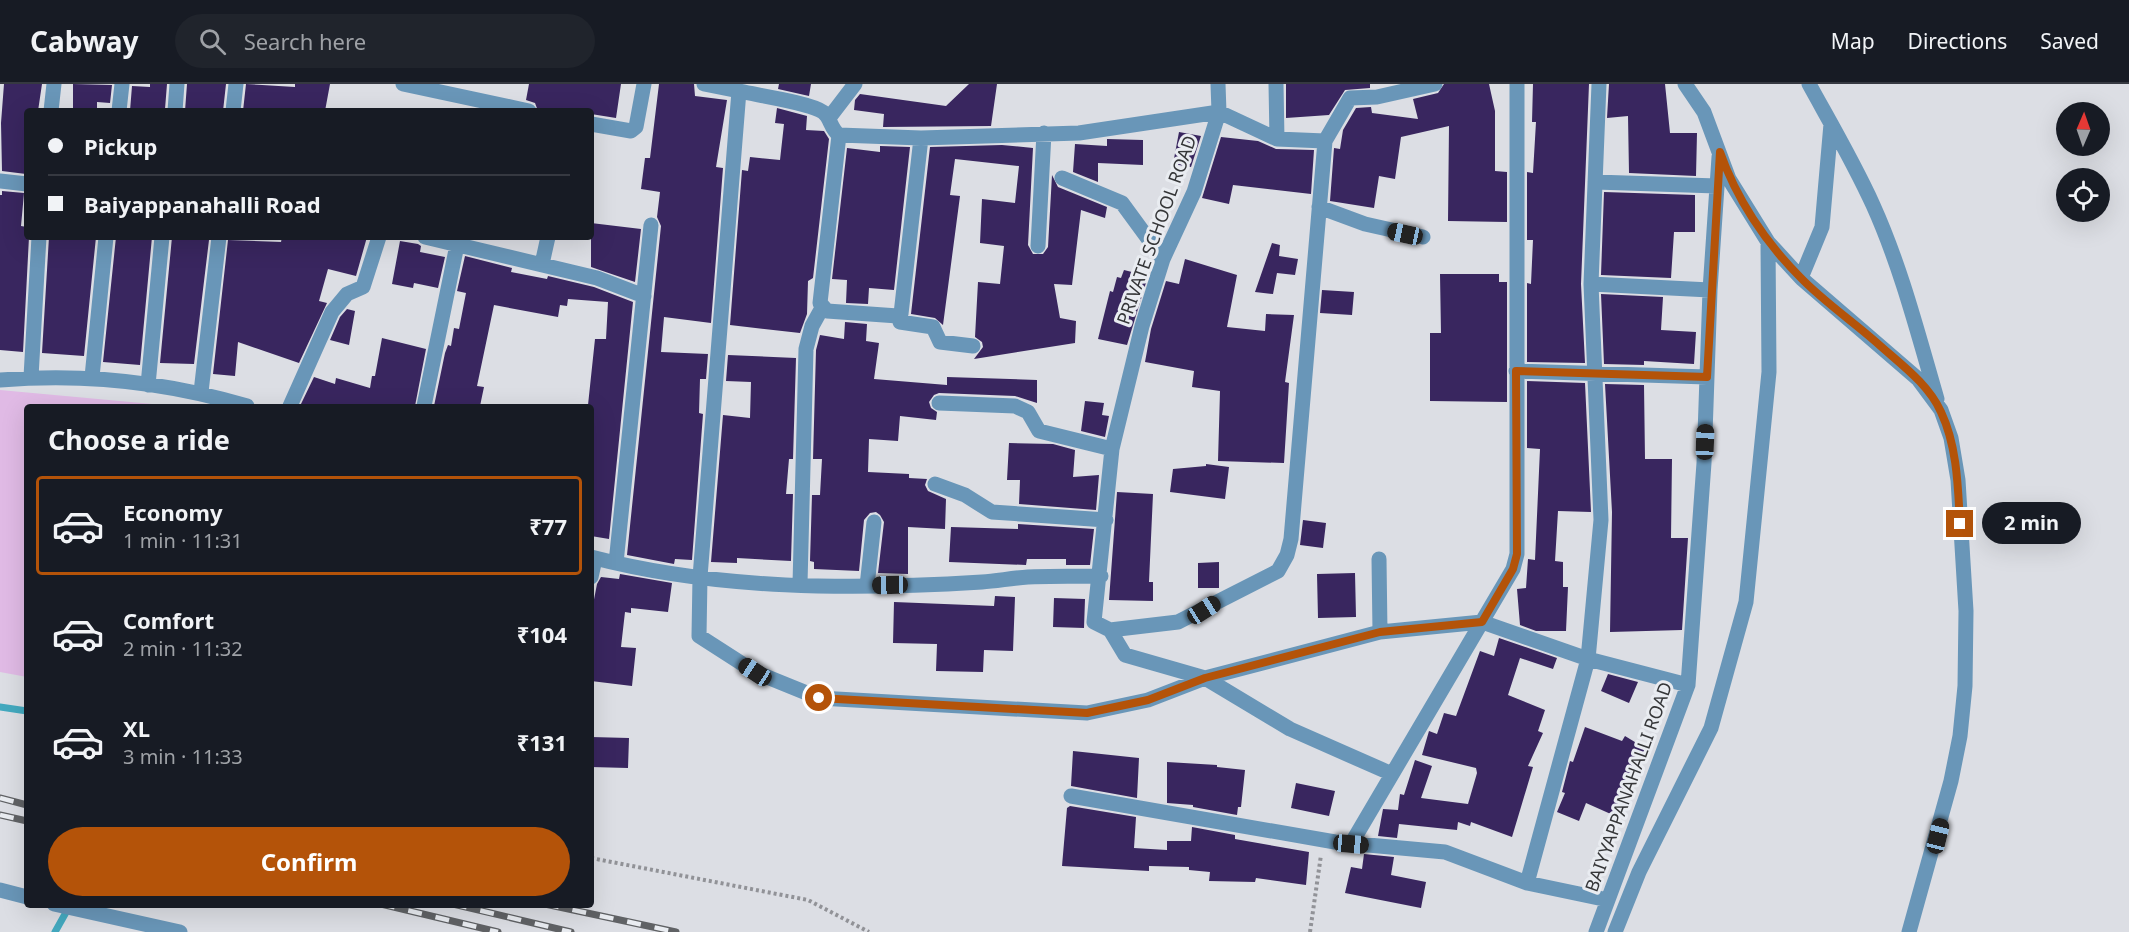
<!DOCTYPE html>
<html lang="en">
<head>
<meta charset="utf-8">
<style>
	body { margin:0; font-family:"Noto Sans",sans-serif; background:#20242c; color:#f1f3f6; height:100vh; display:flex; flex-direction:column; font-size:22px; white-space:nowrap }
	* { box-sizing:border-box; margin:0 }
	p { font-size:20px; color:#9ea1a6 }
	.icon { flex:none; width:33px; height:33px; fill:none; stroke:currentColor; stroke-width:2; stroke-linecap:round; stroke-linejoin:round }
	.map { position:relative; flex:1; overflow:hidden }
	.sheet { position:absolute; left:24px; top:320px; width:570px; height:504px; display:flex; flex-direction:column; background:#171b24; border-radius:6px; box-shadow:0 6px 24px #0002 }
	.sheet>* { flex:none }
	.top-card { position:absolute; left:24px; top:24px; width:570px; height:132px; border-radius:6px; box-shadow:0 6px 24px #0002; display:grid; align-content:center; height:132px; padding:0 24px; background:#171b24 }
	.needle { width:39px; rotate:2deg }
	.fabs { position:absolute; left:2056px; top:18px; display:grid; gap:12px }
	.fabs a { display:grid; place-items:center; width:54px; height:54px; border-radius:50%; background:#171b24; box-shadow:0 6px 24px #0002; font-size:30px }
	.end { position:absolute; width:27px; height:27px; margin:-14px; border:8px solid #b45309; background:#fff; box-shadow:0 0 0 3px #fff }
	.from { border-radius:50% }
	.bubble { position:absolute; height:42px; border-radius:21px; background:#171b24; box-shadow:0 6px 24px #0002; font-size:20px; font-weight:700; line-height:42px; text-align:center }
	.car { position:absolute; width:18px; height:36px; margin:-18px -9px; border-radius:8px; box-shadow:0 0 4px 2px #0007; background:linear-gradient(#222 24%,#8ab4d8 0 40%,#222 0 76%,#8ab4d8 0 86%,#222 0) }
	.top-card b { display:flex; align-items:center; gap:21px; height:57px; font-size:22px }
	.top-card b+b { border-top:2px solid #363941 }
	.top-card i { width:15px; height:15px; background:#f1f3f6 }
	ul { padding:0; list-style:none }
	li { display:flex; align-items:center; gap:18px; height:99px; margin:0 12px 9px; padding:0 12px; border:3px solid transparent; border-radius:6px }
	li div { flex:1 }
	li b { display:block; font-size:22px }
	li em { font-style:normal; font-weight:700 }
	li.current { border-color:#b45309 }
	li>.icon { width:54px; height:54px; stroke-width:1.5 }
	h2 { padding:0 24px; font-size:27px; line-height:72px }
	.action { display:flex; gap:12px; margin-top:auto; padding:12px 24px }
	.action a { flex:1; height:69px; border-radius:36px; background:#b45309; color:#fff; font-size:24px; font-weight:700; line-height:69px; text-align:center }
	header { display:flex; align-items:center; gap:36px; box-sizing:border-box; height:84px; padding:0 30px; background:#171b24; border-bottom:2px solid #363941 }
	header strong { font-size:28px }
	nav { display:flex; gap:33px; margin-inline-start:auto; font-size:21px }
	.search { width:420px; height:54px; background:#20242c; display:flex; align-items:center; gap:15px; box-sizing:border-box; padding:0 21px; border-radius:33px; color:#9ea1a6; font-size:22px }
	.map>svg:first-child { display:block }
	.green { fill:#e0bae5 }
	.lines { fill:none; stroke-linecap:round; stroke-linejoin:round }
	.stream { stroke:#43a9bf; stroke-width:7 }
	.building { fill:#39265f }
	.path { stroke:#919297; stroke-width:4; stroke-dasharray:3 3; stroke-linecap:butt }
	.minor { stroke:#6996b8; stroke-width:15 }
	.rail-casing { stroke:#606265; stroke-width:7 }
	.rail { stroke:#e9ecf1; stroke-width:4.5; stroke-dasharray:14; stroke-linecap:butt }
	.route { stroke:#b45309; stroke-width:8 }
	.labels { text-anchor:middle; stroke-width:6; stroke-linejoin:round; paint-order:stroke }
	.street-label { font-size:18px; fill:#353638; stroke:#e9ecf1 }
</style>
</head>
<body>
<header>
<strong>Cabway</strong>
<div class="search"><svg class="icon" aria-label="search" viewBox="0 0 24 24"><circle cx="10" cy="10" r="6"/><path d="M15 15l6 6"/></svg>Search here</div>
<nav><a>Map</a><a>Directions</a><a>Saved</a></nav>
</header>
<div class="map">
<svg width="2129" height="848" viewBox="0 0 2129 848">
	<rect width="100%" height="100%" fill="#dcdee4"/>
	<path class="green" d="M0 306 174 322H27V593L0 588Z"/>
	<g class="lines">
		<path class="stream" d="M0 623 27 627
			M55 848 69 823"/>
	</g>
	<path class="building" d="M4 0H42L38 27H27L26 90 2 87 1 39Z
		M73 0 112 1 110 19 97 18V27H73Z
		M150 0H167L165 25 130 27 132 2 150 3Z
		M187 0H226L223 27H185Z
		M246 0 295 3V0H330L325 27H243Z
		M529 0H621L616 34 591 30V27H538L535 19 526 16Z
		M659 0H694L695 12 727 16 716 83 723 84 711 239 664 233 661 268 708 270 706 295H700L699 329 703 330 692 476 675 475 674 480 627 471 661 142 657 133 660 108 641 105 645 74H650Z
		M779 0H811L809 12 778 5Z
		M969 0H997L991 42 883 43 884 30 854 26 855 16 860 10 946 22Z
		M1286 0H1370V4L1345 6 1329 31 1286 34Z
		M1444 0H1489L1495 27V87L1507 88V138L1448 137 1449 42 1401 53 1395 95 1379 92 1374 124 1330 117 1334 64 1340 65 1343 46 1356 24 1371 23 1372 29 1418 35 1413 15 1438 9Z
		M1533 0H1589L1581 200 1585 279 1527 278V199L1531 200 1533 156H1527V88L1533 89 1536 38H1532Z
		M1609 0H1665L1670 49H1697L1696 92 1629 89 1628 32 1607 34Z
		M777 24 807 32 806 46 824 47 829 55 813 194 808 197 807 230 800 249 730 241 742 86 748 87 750 73 780 76 784 40 775 39Z
		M1179 48 1201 52 1191 83 1173 80Z
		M1221 53 1258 57 1276 65 1314 66 1311 110 1233 101 1229 120 1202 114Z
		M1107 55 1143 56V81L1098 79V98L1073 88 1075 60 1107 62Z
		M1002 61 1033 64 1028 161 1033 170H1043L1048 163 1052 91 1058 103 1107 123 1105 134 1081 126 1072 201 1054 200 1060 234 1076 237 1075 259 974 275 983 263 982 258 975 253 978 198 1000 200 1004 162 980 159 982 115 1015 119 1019 82 955 75 950 111 960 112 943 241 935 234 911 230 930 63Z
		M880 62 910 63 894 206 869 204 868 220 846 219 847 196 832 195 847 64 880 68Z
		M2 107 24 109 21 142 27 143V153H29L23 268 0 266V111H2Z
		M1604 108 1695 111V148H1674L1671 194 1601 191Z
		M591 139 641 145 635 198 591 183Z
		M49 153H96L84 272 42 269Z
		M116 153H152L140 281 103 278Z
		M172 153 209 156 194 280 160 279Z
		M282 153H367L356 192 328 185 319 217 327 219 299 279 238 258 235 292 213 290 228 156 281 158Z
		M400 157 418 160 421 162 420 168 445 173 438 204 414 199 413 204 392 200Z
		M1272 159 1280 161 1279 172 1298 175 1295 191 1277 189 1273 210 1255 208Z
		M465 172 512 184 511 188 547 195 548 192 594 203 633 218 609 455 591 452V321H588L595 255H606L608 218 568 215 567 222 560 221 558 233 494 221 477 302 484 303 480 322H434L445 269 448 261 451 262 454 244 459 245 466 209 457 207Z
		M1185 175 1237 191 1227 243 1265 247 1266 230 1294 231 1285 298 1289 299 1284 379 1218 377 1220 307 1192 303 1194 287 1145 278 1151 245 1166 197 1179 200Z
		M1124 186 1148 192 1127 261 1098 255 1110 207 1113 208 1117 193 1121 194Z
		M1440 190H1499V198H1507V318L1430 317V249H1441Z
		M1322 206 1354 208 1352 231 1320 229Z
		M1601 210 1663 213 1661 246 1696 248 1694 280 1644 277V281L1604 280Z
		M347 225 355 227 349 261 330 256 340 233Z
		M845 238 867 240 866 257 879 259 874 295 947 301V293L1037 296V319L1015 312 939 309 934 311 929 318 931 324 937 328 936 336 900 332 898 357 869 355 868 388 909 390V394L927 395 925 401 928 407 946 415 945 445 908 443V490L878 489 884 438 880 431 876 428 870 429 864 436 859 487 814 485V478L810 477 812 411H820L822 375H813L816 266 820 251 844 255Z
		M382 254 426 265 415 322H300L314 293 335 300 336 294 370 304 372 292H375Z
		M728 271 796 274 793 375H789L786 410H793L791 477 737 474V479L711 478 723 331 750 334 751 298 726 297Z
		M1527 297 1585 299 1591 428 1558 427 1555 477 1563 478V503H1568L1566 547H1536L1520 541 1517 505 1526 504 1528 475 1535 476 1540 365 1527 364Z
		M1605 300 1644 301 1645 375H1672L1671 454H1688L1682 546 1610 548 1612 428Z
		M1085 317 1104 319 1102 331 1109 332 1105 353 1081 347Z
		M1009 359 1053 360 1075 366 1073 393 1099 391 1096 426 1019 420 1020 396H1007Z
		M1206 380 1229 383 1225 415 1170 408 1173 385 1206 382Z
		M1117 408 1153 410 1149 498H1153V517L1109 516Z
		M1303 436 1326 439 1323 464 1300 461Z
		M1018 440 1094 445 1090 481H1066V475H1027L1026 481 949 478 951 443 1018 445Z
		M1219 478V504H1198V479Z
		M1355 489 1356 533 1318 534 1317 490Z
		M620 490 672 499 668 528 631 524V529L625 528 621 563 636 564 632 602 591 597V531L597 500 601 493 619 495Z
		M995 512 1015 513 1013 567 984 566 983 588 936 587 937 560 893 559 894 518 994 522Z
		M1054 514 1085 515 1084 544 1053 543Z
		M1499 554 1557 574 1553 585 1520 574 1508 611 1545 626 1538 647 1543 649 1528 682 1533 683 1512 753 1471 738 1470 742 1458 738 1457 746 1399 740 1397 754 1378 752 1383 725 1398 726 1400 710 1404 711 1415 676 1432 682 1421 714 1468 720 1477 689 1476 684 1422 671 1429 647 1437 650 1444 629 1456 632 1480 567 1494 572Z
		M1608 590 1638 598 1629 619 1601 607Z
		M1585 643 1622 657 1625 652 1648 666 1631 696 1629 695 1613 731 1586 719 1579 737 1557 728 1565 709 1562 708 1570 677 1573 678Z
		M591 653 629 654 628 684 591 683Z
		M1073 667 1139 674 1137 714 1071 702Z
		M1167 678 1217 681V683L1245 686 1241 723H1238L1237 731 1193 723V721L1167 719Z
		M1296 699 1335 707 1329 732 1291 724Z
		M1070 722 1136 733 1134 764 1167 766V757H1191L1192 743 1235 751V755L1309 768 1306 801 1256 794 1255 798 1209 797 1210 788 1189 786V783L1149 782V787L1062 782 1067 724Z
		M1364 770 1394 773 1391 791 1426 798 1421 824 1345 809 1351 783 1362 785Z"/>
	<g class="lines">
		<path class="path" d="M591 774 808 816 869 848
			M1310 848 1321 771"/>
		<path class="minor" d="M403 0 529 27
			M704 0 739 7 700 493 699 552 755 588 819 614 1087 629 1148 616 1205 594 1380 548 1482 538 1588 575 1527 799
			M1276 0 1277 55
			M1685 0 1704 28 1729 95 1768 158 1801 194 1918 295 1941 326 1951 354 1958 396 1966 527 1965 602 1960 652 1951 697 1909 848
			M1809 0C1831 40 1854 79 1873 121 1901 183 1918 250 1937 315
			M739 7C756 11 811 19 823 28 831 34 830 44 839 51L820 219 827 227 898 232 901 230 921 54 839 51
			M51 27 54 0
			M119 27 122 0
			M175 27 177 0
			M233 27 236 0
			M829 34 855 0
			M591 40 631 47 636 43 644 0
			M921 54 1079 49 1219 28 1218 0
			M1062 94 1122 119 1163 175
			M0 97 27 100
			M1595 98 1717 102
			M1319 123 1365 140 1423 153
			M425 153 597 194 644 212
			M1038 162 1044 49
			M542 180 548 153
			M1801 194 1822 143 1831 40
			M1591 200 1599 0
			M898 232 900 238 933 243 940 258 973 262
			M1516 287 1707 293
			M31 293 39 153
			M92 293 106 153
			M0 296C83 289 167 298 247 322
			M148 301 162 153
			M201 308 219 153
			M939 319 1015 322 1028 328 1039 347 1112 365
			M290 322 332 228 347 210 363 203 379 153
			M424 322 457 161
			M935 400 965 411 992 428 1106 436
			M591 473C717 506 853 506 982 498 997 497 1012 494 1028 493 1052 492 1076 492 1101 492
			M1379 475 1380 548
			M616 479 651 141
			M591 493 595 475
			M800 500 806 265 812 242 822 224
			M867 502 874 438
			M1110 546 1094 538 1112 365 1142 242 1163 175 1194 108 1219 28 1277 55 1325 57 1350 14 1377 13 1435 0
			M1110 546 1178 538 1278 487 1287 471 1291 455 1325 57
			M1110 546 1125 571 1205 594 1290 645 1392 690
			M1688 601 1588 575 1601 436 1591 200 1710 206
			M1071 712 1335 758 1445 768 1527 799 1608 816
			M1351 760 1513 485 1517 470V0
			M0 806 27 813
			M54 820 180 848
			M1596 848 1688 601 1704 379 1710 206 1719 73
			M1615 848 1639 788 1711 644 1746 518 1769 288 1768 158"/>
		<g class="rail-casing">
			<path id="rail" d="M0 714 27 721
				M0 731 27 737
				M381 820 498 848
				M453 820 571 848
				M545 820 676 848"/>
		</g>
		<use href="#rail" class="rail"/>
	</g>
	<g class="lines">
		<path class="route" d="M819 614 1087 629 1148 616 1205 594 1380 548 1482 538 1513 485 1517 470 1516 287 1707 293 1720 68C1736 114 1765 158 1800 193 1823 217 1851 236 1876 258 1899 279 1928 299 1941 328 1957 362 1958 402 1960 440"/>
	</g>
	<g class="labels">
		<g class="street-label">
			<text transform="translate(1157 146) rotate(-70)" y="6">PRIVATE SCHOOL ROAD</text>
			<text transform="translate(1629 703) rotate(-70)" y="6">BAIYYAPPANAHALLI ROAD</text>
		</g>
	</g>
</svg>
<div class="fabs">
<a><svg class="needle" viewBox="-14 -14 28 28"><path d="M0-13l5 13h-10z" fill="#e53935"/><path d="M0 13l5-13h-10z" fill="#9ea1a6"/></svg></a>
<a><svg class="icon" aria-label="locate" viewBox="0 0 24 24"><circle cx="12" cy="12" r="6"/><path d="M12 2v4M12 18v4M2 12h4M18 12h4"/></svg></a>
</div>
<i class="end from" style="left:819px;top:614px"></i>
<i class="end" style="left:1960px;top:440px"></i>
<div class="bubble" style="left:1982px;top:418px;width:99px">2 min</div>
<i class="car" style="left:1405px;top:150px;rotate:282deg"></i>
<i class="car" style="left:1705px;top:358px;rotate:2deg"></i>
<i class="car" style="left:890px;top:501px;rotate:269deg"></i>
<i class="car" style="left:1204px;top:526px;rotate:58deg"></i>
<i class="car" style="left:755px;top:588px;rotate:303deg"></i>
<i class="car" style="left:1938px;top:752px;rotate:14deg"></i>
<i class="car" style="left:1351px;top:760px;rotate:95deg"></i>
<div class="top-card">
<b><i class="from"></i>Pickup</b>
<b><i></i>Baiyappanahalli Road</b>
</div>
<section class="sheet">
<h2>Choose a ride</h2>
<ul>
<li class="current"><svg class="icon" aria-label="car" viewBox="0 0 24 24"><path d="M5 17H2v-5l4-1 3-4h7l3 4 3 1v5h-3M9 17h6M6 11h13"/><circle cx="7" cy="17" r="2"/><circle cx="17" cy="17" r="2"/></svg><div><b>Economy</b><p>1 min · 11:31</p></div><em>₹77</em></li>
<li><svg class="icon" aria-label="car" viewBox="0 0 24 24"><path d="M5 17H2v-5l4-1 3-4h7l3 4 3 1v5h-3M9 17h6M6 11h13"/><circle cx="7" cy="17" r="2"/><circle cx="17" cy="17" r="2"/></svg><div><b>Comfort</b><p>2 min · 11:32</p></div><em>₹104</em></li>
<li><svg class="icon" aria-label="car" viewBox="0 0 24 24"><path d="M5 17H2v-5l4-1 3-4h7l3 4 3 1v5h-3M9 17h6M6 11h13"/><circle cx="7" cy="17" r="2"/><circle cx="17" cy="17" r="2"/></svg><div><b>XL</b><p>3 min · 11:33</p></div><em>₹131</em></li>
</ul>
<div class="action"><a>Confirm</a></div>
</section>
</div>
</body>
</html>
